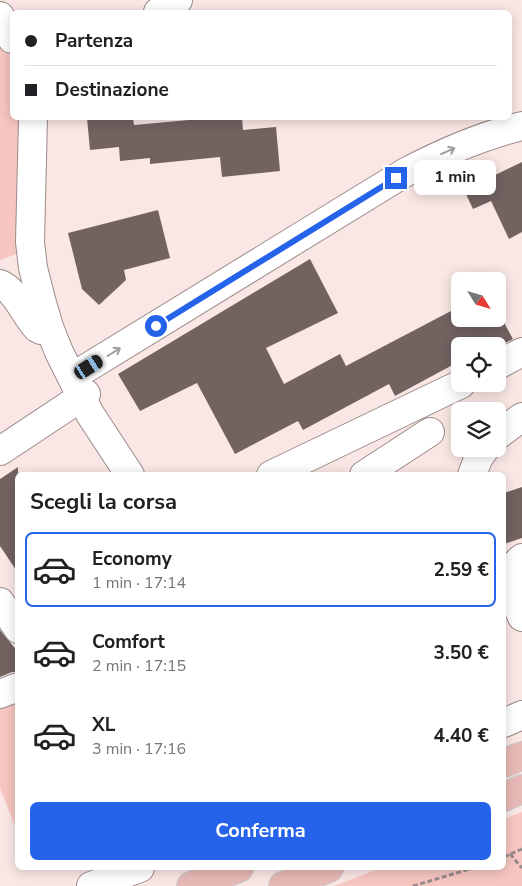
<!DOCTYPE html>
<html lang="it">
<head>
<meta charset="utf-8">
<style>
	body { margin:0; font-family:"Nunito Sans",sans-serif; background:#f2f2f2; color:#202124; height:100vh; display:flex; flex-direction:column; font-size:19px; white-space:nowrap }
	* { box-sizing:border-box; margin:0 }
	p { font-size:16px; color:#757577 }
	.icon { flex:none; width:28px; height:28px; fill:none; stroke:currentColor; stroke-width:2; stroke-linecap:round; stroke-linejoin:round }
	.map { position:relative; flex:1; overflow:hidden }
	.sheet { position:absolute; left:15px; top:472px; width:491px; height:398px; display:flex; flex-direction:column; background:#fff; border-radius:8px; box-shadow:0 2px 12px #0003 }
	.sheet>* { flex:none }
	.hud { position:absolute; left:10px; top:10px; width:502px; height:110px; border-radius:8px; box-shadow:0 2px 12px #0003; display:grid; align-content:center; height:110px; padding:0 15px; background:#fff }
	.needle { width:32px; rotate:127deg }
	.controls { position:absolute; left:451px; top:272px; display:grid; gap:10px }
	.controls a { display:grid; place-items:center; width:55px; height:55px; border-radius:8px; background:#fff; box-shadow:0 2px 12px #0003; font-size:25px }
	.end { position:absolute; width:22px; height:22px; margin:-11px; border:6px solid #2563eb; background:#fff; box-shadow:0 0 0 2px #fff }
	.from { border-radius:50% }
	.bubble { position:absolute; height:35px; border-radius:8px; background:#fff; box-shadow:0 2px 12px #0003; font-size:16px; font-weight:700; line-height:35px; text-align:center }
	.car { position:absolute; width:15px; height:30px; margin:-15px -8px; border-radius:6px; box-shadow:0 0 4px 1px #0007; background:linear-gradient(#222 24%,#8ab4d8 0 40%,#222 0 76%,#8ab4d8 0 86%,#222 0) }
	.hud b { display:flex; align-items:center; gap:18px; height:48px; font-size:19px }
	.hud b+b { border-top:1px solid #e0e0e0 }
	.hud i { width:12px; height:12px; background:#202124 }
	ul { padding:0; list-style:none }
	li { display:flex; align-items:center; gap:15px; height:75px; margin:0 10px 8px; padding:0 5px; border:2px solid transparent; border-radius:8px }
	li div { flex:1 }
	li b { display:block; font-size:19px }
	li em { font-style:normal; font-weight:700 }
	li.selected { border-color:#2563eb }
	li>.icon { width:45px; height:45px; stroke-width:1.5 }
	h2 { padding:0 15px; font-size:22px; line-height:60px }
	.primary-button { display:flex; gap:10px; margin-top:auto; padding:10px 15px }
	.primary-button a { flex:1; height:58px; border-radius:8px; background:#2563eb; color:#fff; font-size:20px; font-weight:700; line-height:58px; text-align:center }
	.map>svg:first-child { display:block }
	.green { fill:#f7c6c1 }
	.building { fill:#726361 }
	.lines { fill:none; stroke-linecap:round; stroke-linejoin:round }
	.minor-casing { stroke:#9b8a88; stroke-width:30 }
	.major-casing { stroke:#cbcac9; stroke-width:30 }
	.path { stroke:#998c8a; stroke-width:3; stroke-dasharray:5 2.5; stroke-linecap:butt }
	.minor { stroke:#fff; stroke-width:28 }
	.major { stroke:#e7b9b6; stroke-width:28 }
	.oneway { stroke:#a09e9d }
	.route { stroke:#2563eb; stroke-width:6 }
</style>
</head>
<body>
<div class="map">
<svg width="522" height="886" viewBox="0 0 522 886">
	<rect width="100%" height="100%" fill="#fae7e5"/>
	<path class="green" d="M0 36 12 60V118H24L22 252 0 260Z
		M17 702V831L0 788V709Z
		M522 812V886H334L381 868H504V819Z"/>
	<path class="building" d="M87 118H133L134 125 200 119V118H242L243 130 276 127 280 171 222 177 220 157 150 164V158L120 161 119 147 90 150Z
		M522 162V232L509 239 491 201 473 209 464 190Z
		M158 210 170 258 124 270 126 280 99 305 82 289 68 233Z
		M310 259 338 313 266 348 284 384 340 354 346 366 451 311 456 320 458 319H502L513 339 500 346H460V361L395 396 389 384 303 430 298 421 235 454 197 383 140 411 118 374Z
		M18 467V573L0 546V479Z
		M522 487V538L504 544V493Z
		M0 630 18 652V672H12L0 677Z"/>
	<g class="lines">
		<g class="minor-casing">
			<path id="minor" d="M158 12 178 0
				M0 16 12 39
				M33 118 30 242 33 268 42 303 49 327 59 352 90 414 130 475
				M0 284C16 290 25 316 37 328L41 330 49 327
				M498 365 522 352
				M72 377 406 172C444 152 481 136 522 126
				M498 435 522 417
				M0 451 86 394
				M271 475 461 384
				M364 475 430 432
				M472 475 478 459 485 449
				M522 558C498 578 512 594 522 617
				M0 602 18 629
				M0 694 18 687
				M504 723 522 715
				M91 886 140 868"/>
		</g>
		<g class="major-casing">
			<path id="major" d="M504 763 522 756
				M504 797 522 789
				M191 886 239 868
				M283 886 329 868"/>
		</g>
		<path class="path" d="M510 854 522 868
			M504 857 522 849
			M413 886 473 868"/>
		<use href="#minor" class="minor"/>
		<use href="#major" class="major"/>
	</g>
	<defs><path id="oneway-shaft" d="M-6 0H5M1.5-3L5.5 0L1.5 3" fill="none" stroke-width="1.6" stroke-linecap="round" stroke-linejoin="round" transform="scale(1.25)"/></defs>
	<g class="oneway">
		<use href="#oneway-shaft" transform="translate(448 151) rotate(-24)"/>
		<use href="#oneway-shaft" transform="translate(114 352) rotate(-32)"/>
	</g>
	<g class="lines">
		<path class="route" d="M156 326 396 178"/>
	</g>
</svg>
<div class="controls">
<a><svg class="needle" viewBox="-14 -14 28 28"><path d="M0-13l5 13h-10z" fill="#e53935"/><path d="M0 13l5-13h-10z" fill="#757577"/></svg></a>
<a><svg class="icon" aria-label="locate" viewBox="0 0 24 24"><circle cx="12" cy="12" r="6"/><path d="M12 2v4M12 18v4M2 12h4M18 12h4"/></svg></a>
<a><svg class="icon" aria-label="layers" viewBox="0 0 24 24"><path d="M12 4l9 5-9 5-9-5zM3 14l9 5 9-5"/></svg></a>
</div>
<i class="end from" style="left:156px;top:326px"></i>
<i class="end" style="left:396px;top:178px"></i>
<div class="bubble" style="left:414px;top:160px;width:82px">1 min</div>
<i class="car" style="left:89px;top:367px;rotate:58deg"></i>
<div class="hud">
<b><i class="from"></i>Partenza</b>
<b><i></i>Destinazione</b>
</div>
<section class="sheet">
<h2>Scegli la corsa</h2>
<ul>
<li class="selected"><svg class="icon" aria-label="car" viewBox="0 0 24 24"><path d="M5 17H2v-5l4-1 3-4h7l3 4 3 1v5h-3M9 17h6M6 11h13"/><circle cx="7" cy="17" r="2"/><circle cx="17" cy="17" r="2"/></svg><div><b>Economy</b><p>1 min · 17:14</p></div><em>2.59 €</em></li>
<li><svg class="icon" aria-label="car" viewBox="0 0 24 24"><path d="M5 17H2v-5l4-1 3-4h7l3 4 3 1v5h-3M9 17h6M6 11h13"/><circle cx="7" cy="17" r="2"/><circle cx="17" cy="17" r="2"/></svg><div><b>Comfort</b><p>2 min · 17:15</p></div><em>3.50 €</em></li>
<li><svg class="icon" aria-label="car" viewBox="0 0 24 24"><path d="M5 17H2v-5l4-1 3-4h7l3 4 3 1v5h-3M9 17h6M6 11h13"/><circle cx="7" cy="17" r="2"/><circle cx="17" cy="17" r="2"/></svg><div><b>XL</b><p>3 min · 17:16</p></div><em>4.40 €</em></li>
</ul>
<div class="primary-button"><a>Conferma</a></div>
</section>
</div>
</body>
</html>
